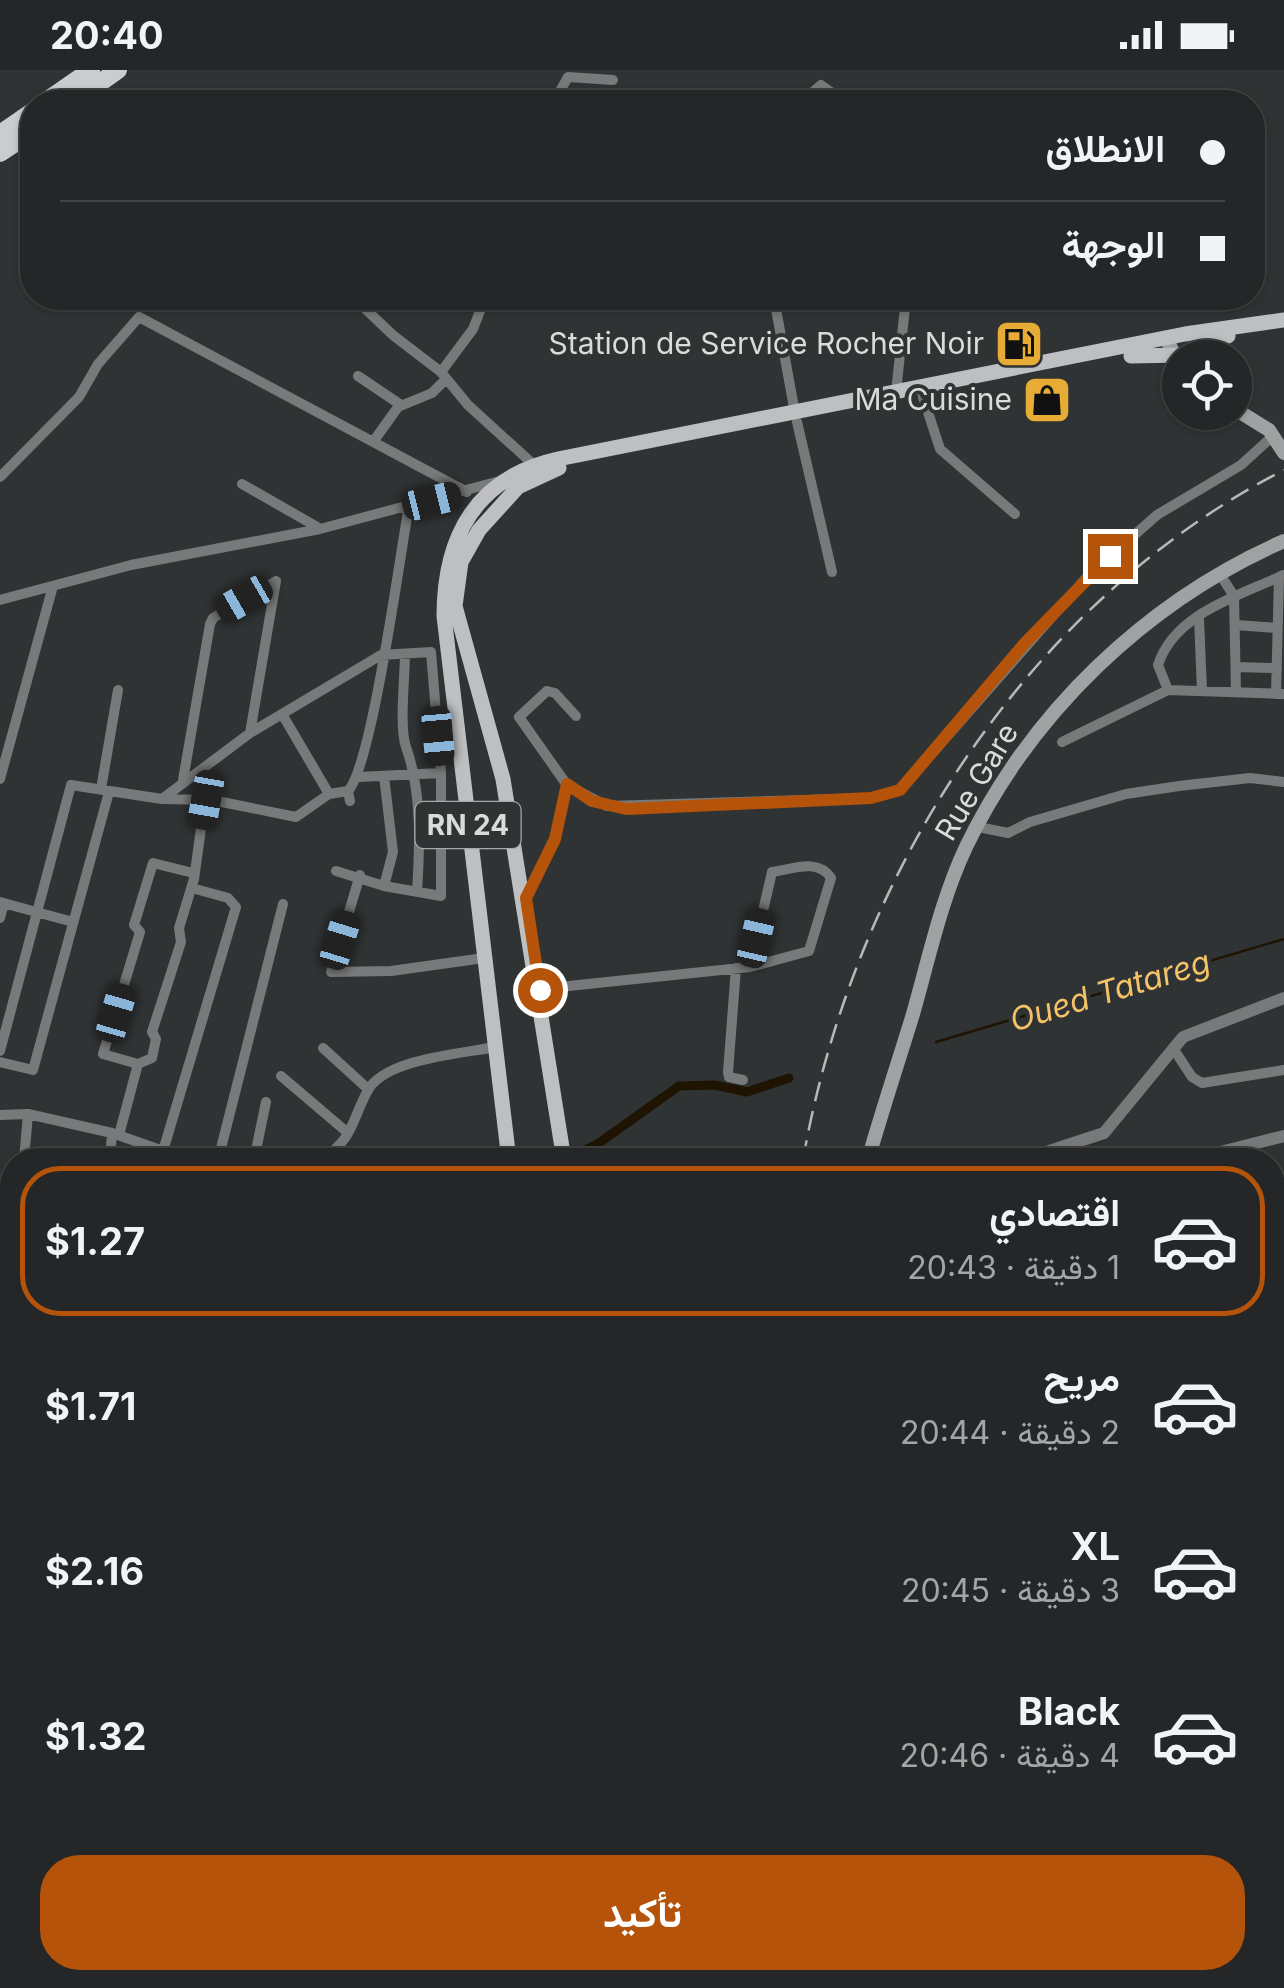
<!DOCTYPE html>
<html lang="ar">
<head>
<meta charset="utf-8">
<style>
	body { margin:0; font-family:Inter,Vazirmatn,sans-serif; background:#303233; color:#f1f3f6; direction:rtl; height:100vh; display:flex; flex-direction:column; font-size:38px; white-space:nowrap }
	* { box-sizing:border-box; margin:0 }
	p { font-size:32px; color:#a3a5a7 }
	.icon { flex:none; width:55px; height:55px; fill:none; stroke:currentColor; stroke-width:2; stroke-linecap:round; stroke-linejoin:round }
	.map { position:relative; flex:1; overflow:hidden; direction:ltr }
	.details { position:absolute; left:0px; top:1078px; width:1285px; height:842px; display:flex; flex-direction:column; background:#242627; border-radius:40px 40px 0 0; box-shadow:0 2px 8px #0004,0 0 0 2px #414344; direction:rtl }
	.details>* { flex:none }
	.banner { position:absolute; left:20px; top:20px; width:1245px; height:220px; border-radius:40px; box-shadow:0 2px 8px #0004,0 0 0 2px #414344; direction:rtl; display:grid; align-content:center; height:220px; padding:0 40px; background:#242627 }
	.tools { position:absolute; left:1162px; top:270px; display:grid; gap:20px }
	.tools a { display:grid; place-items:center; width:90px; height:90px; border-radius:50%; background:#242627; box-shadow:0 2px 8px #0004,0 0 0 2px #414344; font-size:50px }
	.end { position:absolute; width:45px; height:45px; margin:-22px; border:12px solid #b45309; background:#fff; box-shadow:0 0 0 5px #fff }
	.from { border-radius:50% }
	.car { position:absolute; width:30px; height:60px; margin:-30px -15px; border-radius:12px; box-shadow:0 0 8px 2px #0007; background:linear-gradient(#222 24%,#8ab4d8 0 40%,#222 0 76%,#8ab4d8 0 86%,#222 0) }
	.banner b { display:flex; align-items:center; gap:35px; height:95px; font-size:38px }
	.banner b+b { border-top:2px solid #414344 }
	.banner i { width:25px; height:25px; background:#f1f3f6 }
	ul { padding:18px 0 0; list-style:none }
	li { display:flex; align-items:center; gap:30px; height:150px; margin:0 20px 15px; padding:0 20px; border:5px solid transparent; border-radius:40px }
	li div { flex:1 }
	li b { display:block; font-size:38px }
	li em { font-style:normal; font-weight:700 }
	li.active { border-color:#b45309 }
	li>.icon { width:90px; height:90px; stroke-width:1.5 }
	.primary-button { display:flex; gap:20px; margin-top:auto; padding:20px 40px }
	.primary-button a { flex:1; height:115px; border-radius:40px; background:#b45309; color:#fff; font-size:40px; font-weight:700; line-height:115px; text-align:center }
	.status { display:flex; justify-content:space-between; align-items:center; height:70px; padding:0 50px; background:#242627; direction:ltr }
	.status svg { height:28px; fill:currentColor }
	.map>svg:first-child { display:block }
	.built { fill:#333d41 }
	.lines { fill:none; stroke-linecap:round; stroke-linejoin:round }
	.stream { stroke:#1f1402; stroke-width:2.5 }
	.canal { stroke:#1f1402; stroke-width:9 }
	.minor { stroke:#78797a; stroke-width:10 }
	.tertiary { stroke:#78797a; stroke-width:12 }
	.secondary { stroke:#9fa1a2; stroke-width:14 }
	.primary { stroke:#bdbfc1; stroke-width:15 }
	.trunk { stroke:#cacdcf; stroke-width:18 }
	.rail { stroke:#b6b8b9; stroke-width:2.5; stroke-dasharray:20 10; stroke-linecap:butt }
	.route { stroke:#b45309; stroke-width:12 }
	.labels { text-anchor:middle; stroke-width:8; stroke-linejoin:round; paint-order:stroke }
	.shield { fill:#303334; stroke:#a7a9aa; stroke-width:2.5 }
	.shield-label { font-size:28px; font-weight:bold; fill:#dadcdc }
	.poi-label { font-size:30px; fill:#dadcdc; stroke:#303334; text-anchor:end }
	.street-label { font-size:30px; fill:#dadcdc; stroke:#303334 }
	.water-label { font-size:32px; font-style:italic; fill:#f4c267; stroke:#303334 }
</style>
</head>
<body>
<div class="status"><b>20:40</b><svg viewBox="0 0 49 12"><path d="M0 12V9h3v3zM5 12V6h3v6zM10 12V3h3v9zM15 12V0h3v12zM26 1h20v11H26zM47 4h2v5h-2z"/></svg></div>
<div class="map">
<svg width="1284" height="1918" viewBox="0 0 1284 1918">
	<rect width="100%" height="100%" fill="#303334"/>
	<path class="built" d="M1278 1342H1284V1484L1273 1489Z
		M1284 1775V1918H1273Z
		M470 1908H750L747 1918H468Z
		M869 1908H1165L1164 1918H868Z"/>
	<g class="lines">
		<path class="stream" d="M936 972 1284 869"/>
		<path class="canal" d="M565 1090 599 1073 679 1016 715 1015 747 1022 789 1008
			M0 1495 12 1485"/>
		<path class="minor" d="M554 32 568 7 613 10
			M801 32 821 15 845 32
			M354 228 394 266 441 302
			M485 228 473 259 441 302 468 335 534 395
			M774 228 795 343
			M892 228 906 236
			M358 306 401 335
			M896 322 906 228
			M923 327 940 379 1015 444
			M797 352 832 502
			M373 372 398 337 432 323 444 311
			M0 407 79 327 98 294 139 247 467 422
			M242 414 319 458
			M1223 509 1234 526 1236 622
			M0 530 131 495 320 459 496 412
			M1199 548 1202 621
			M1236 555 1277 558
			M405 584C405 606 399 658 406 677 422 722 420 775 417 822
			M1236 597 1277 598
			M1168 620 1158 595C1174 545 1235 527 1279 507
			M1276 624 1279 507 1283 505
			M282 644 329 724
			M576 646 555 623 547 621 519 647 567 715 607 736 871 728 900 720 1087 507 1157 445 1241 395 1274 365
			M250 663 276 511
			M1062 672 1168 620 1284 624
			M359 707 441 703
			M0 709 53 516
			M183 710 210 554 213 548 276 511
			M101 719 118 620
			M162 729 250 663 381 585 431 582 441 703V826L384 816
			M350 731 348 721C372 696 400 484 409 436
			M983 758 1008 763 1030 752 1126 724 1179 716 1250 708 1284 712
			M336 801 384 816 393 782 384 706
			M360 805 331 902 391 901 484 888
			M526 828 555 769 567 715
			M0 832 73 852
			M0 848 4 833
			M736 898 728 1002 729 1007 743 1010
			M540 919 750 897 809 881 831 808C818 788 793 799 772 802L750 897
			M323 978 368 1019
			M1173 978 1192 1007 1202 1013 1284 1000
			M0 981 71 715 162 729 212 730 296 747 329 724 348 721
			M0 992 33 1000 109 722
			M138 994 103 984 140 862 134 855 153 793 193 803
			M281 1006 348 1063
			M0 1045 28 1044 112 1063 189 1090
			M119 1065 138 994 152 988 156 969 152 962 181 872 179 858 194 809 205 730
			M163 1081 236 837 228 828 192 818
			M24 1090 28 1044
			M110 1090 112 1063
			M218 1090 283 834
			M254 1090 266 1032
			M321 1090C354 1068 351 1052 367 1022 383 989 460 984 495 977
			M1272 1184H1284
			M0 1226 12 1222
			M1272 1300 1284 1301
			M1272 1312 1284 1313
			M0 1481 12 1474
			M0 1618 12 1620
			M1272 1843 1284 1721
			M1223 1908V1911L1242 1914
			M1184 1918 1185 1908
			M1266 1918 1267 1908"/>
		<path class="tertiary" d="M1022 1090 1104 1063 1183 967 1284 928
			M1189 1090 1284 1066"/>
		<path class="secondary" d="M1166 268 1180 296
			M1235 339 1269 360 1284 383
			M868 1090C882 1041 898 993 913 944 929 888 941 830 966 777 1031 642 1147 531 1284 471
			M849 1918 850 1908"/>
		<path class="primary" d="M1131 286 1181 285 1228 266
			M559 398 518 417 479 460 461 492 455 536 503 709 564 1090
			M509 1090 444 546C444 465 477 407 558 389L1185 264 1284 250
			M305 1918 308 1908"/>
		<path class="trunk" d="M45 32 91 0
			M73 32 118 0
			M0 64 32 42
			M0 83 32 62"/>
		<path class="rail" d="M803 1090C852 809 1026 532 1284 400
			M786 1918 788 1908"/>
	</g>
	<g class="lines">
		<path class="route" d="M540 920 526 828 555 769 567 714 592 731 626 739 871 728 900 720 1024 574 1110 486"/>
	</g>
	<defs>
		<g id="fuel-square" transform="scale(2.5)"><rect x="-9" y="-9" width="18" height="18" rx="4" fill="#e6ac36" stroke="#303334"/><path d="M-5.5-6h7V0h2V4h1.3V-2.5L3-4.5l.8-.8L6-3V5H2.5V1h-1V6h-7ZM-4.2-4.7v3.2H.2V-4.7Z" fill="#111"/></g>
		<g id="shop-square" transform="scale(2.5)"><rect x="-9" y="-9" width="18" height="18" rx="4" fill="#e6ac36" stroke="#303334"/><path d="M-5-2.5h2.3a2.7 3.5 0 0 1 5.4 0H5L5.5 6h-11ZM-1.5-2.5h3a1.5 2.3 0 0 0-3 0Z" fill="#111"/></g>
	</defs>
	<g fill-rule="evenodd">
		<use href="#fuel-square" x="1019" y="274"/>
		<use href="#shop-square" x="1047" y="330"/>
	</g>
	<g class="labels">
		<rect class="shield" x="415.5" y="732" width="105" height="46" rx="8"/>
		<g class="shield-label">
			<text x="468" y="765">RN 24</text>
		</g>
		<g class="poi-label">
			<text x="984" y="284">Station de Service Rocher Noir</text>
			<text x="1012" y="340">Ma Cuisine</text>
		</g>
		<g class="street-label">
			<text transform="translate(977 712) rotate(-59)" y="10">Rue Gare</text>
		</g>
		<g class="water-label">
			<text transform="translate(1110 921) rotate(-17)" y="11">Oued Tatareg</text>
		</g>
	</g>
</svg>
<div class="tools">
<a><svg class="icon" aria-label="locate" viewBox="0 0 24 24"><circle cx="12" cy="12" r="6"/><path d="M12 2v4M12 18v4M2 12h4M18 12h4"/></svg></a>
</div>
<i class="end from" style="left:540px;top:920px"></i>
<i class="end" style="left:1110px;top:486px"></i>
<i class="car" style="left:432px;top:431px;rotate:76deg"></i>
<i class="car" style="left:244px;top:529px;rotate:240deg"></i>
<i class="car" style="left:438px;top:666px;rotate:175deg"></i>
<i class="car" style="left:206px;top:730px;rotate:190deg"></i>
<i class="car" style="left:756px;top:868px;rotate:13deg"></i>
<i class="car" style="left:340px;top:870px;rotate:17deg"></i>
<i class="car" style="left:116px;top:943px;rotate:16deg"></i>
<div class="banner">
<b><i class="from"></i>الانطلاق</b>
<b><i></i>الوجهة</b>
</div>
<section class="details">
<ul>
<li class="active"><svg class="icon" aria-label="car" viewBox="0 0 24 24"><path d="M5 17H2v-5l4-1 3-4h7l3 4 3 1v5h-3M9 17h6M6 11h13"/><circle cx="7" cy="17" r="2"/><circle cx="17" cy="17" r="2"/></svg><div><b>اقتصادي</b><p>1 دقيقة · 20:43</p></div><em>$1.27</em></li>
<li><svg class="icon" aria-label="car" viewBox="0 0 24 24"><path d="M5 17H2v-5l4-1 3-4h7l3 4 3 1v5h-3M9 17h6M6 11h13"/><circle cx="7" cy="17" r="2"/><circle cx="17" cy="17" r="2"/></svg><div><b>مريح</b><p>2 دقيقة · 20:44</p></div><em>$1.71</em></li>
<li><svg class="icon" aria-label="car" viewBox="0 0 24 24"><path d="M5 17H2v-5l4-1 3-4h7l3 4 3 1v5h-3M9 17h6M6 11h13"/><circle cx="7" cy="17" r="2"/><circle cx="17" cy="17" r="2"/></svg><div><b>XL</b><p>3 دقيقة · 20:45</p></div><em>$2.16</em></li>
<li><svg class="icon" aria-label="car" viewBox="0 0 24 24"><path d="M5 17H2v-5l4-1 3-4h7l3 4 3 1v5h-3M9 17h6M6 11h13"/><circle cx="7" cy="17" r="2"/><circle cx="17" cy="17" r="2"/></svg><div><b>Black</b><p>4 دقيقة · 20:46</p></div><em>$1.32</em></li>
</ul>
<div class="primary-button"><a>تأكيد</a></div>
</section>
</div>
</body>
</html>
